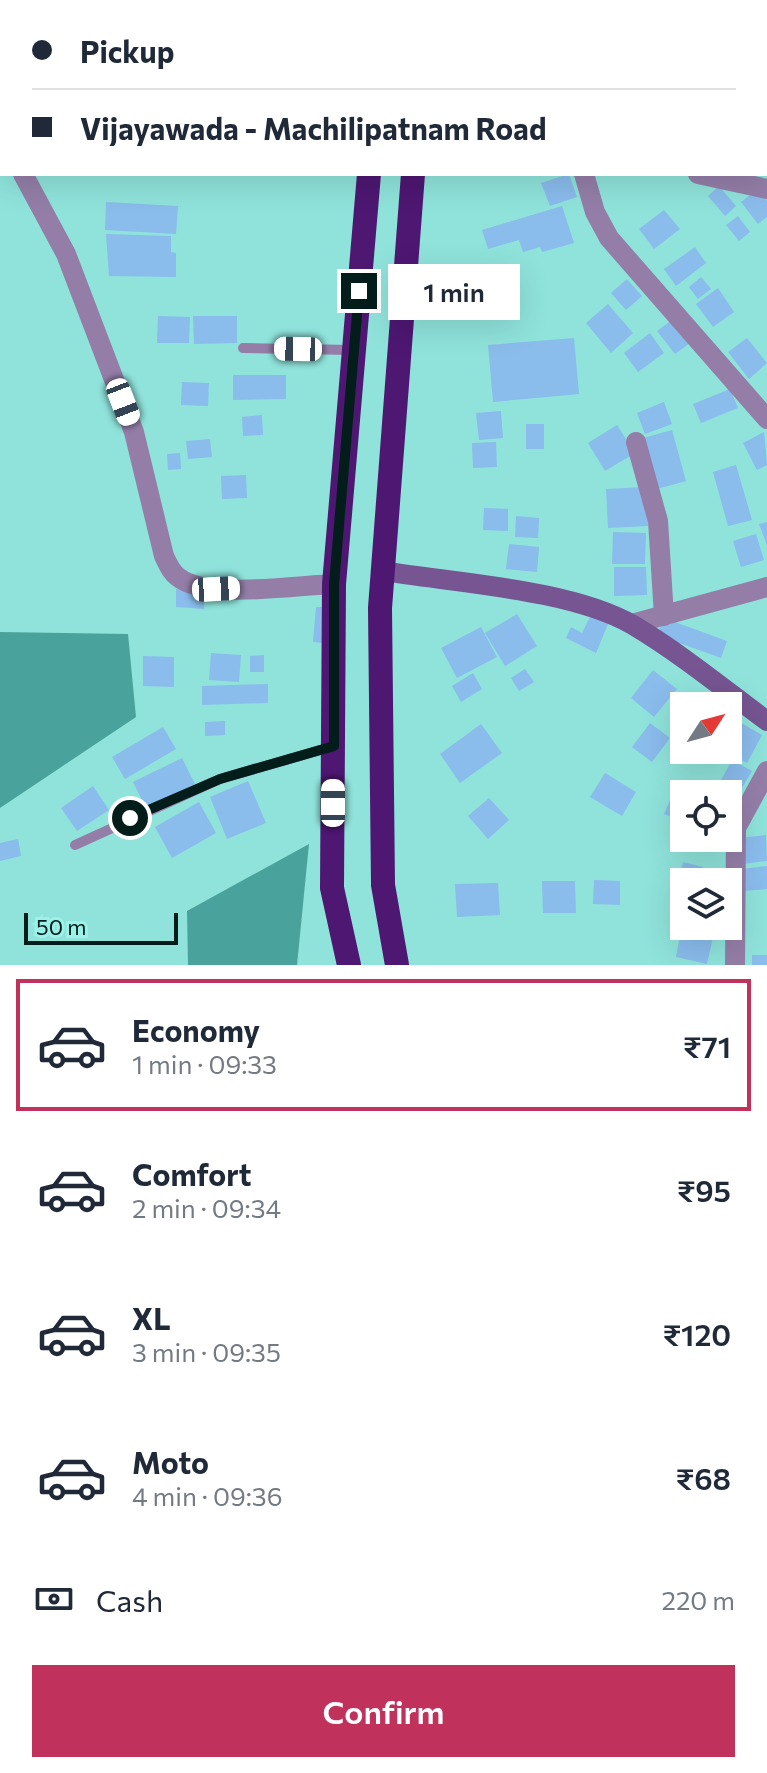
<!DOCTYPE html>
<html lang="en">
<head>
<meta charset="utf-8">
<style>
	body { margin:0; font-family:Commissioner,sans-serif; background:#f2f2f3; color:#1f2937; height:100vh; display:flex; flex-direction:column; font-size:30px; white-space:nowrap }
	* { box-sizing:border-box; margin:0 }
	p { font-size:26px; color:#747a83 }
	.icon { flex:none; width:44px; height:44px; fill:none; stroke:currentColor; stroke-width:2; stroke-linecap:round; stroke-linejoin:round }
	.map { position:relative; height:965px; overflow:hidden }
	.sheet { display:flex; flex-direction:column; background:#fff; flex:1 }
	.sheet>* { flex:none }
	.banner { position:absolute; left:0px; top:0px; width:768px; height:176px; box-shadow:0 8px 32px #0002; display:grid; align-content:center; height:176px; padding:0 32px; background:#fff }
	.needle { width:52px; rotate:54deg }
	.buttons { position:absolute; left:670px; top:692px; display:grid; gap:16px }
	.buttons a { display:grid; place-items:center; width:72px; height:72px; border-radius:0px; background:#fff; box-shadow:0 8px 32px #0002; font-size:40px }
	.scale { position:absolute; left:24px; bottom:20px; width:154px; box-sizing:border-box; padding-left:8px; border:4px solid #031d1b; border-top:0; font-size:22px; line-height:28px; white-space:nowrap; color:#031d1b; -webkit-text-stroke:6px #9cf1e8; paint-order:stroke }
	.end { position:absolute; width:36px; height:36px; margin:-18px; border:10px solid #031d1b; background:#fff; box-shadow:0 0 0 4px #fff }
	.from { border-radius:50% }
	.bubble { position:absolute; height:56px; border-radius:0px; background:#fff; box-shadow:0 8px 32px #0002; font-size:26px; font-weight:600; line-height:56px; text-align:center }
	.car { position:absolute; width:24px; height:48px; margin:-24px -12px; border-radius:10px; box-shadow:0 0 6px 2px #0007; background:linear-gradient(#fff 24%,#345 0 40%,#fff 0 76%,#345 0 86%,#fff 0) }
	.banner b { display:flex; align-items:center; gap:28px; height:76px; font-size:30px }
	.banner b+b { border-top:2px solid #e0e1e3 }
	.banner i { width:20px; height:20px; background:#1f2937 }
	ul { padding:14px 0 0; list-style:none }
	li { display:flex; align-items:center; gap:24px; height:132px; margin:0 16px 12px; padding:0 16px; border:4px solid transparent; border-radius:0px }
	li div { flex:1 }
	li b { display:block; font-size:30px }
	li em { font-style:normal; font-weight:600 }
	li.active { border-color:#c0315c }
	li>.icon { width:72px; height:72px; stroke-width:1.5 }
	.pay { display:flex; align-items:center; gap:20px; height:88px; padding:0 32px; font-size:30px }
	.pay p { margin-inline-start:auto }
	.cta { display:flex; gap:16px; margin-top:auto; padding:16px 32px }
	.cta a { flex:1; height:92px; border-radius:0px; background:#c0315c; color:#fff; font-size:32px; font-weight:600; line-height:92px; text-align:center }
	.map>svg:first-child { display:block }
	.water { fill:#49a39c }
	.building { fill:#8abcec }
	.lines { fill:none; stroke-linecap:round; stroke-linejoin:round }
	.lane { stroke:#947ea8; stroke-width:10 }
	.street { stroke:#947ea8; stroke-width:20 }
	.secondary { stroke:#765592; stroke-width:20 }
	.highway { stroke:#4e1772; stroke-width:24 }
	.route { stroke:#031d1b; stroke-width:10 }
</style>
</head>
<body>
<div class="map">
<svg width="767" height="965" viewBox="0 0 767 965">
	<rect width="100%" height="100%" fill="#8fe3db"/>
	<path class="water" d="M0 632 128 634 136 717 0 808Z
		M309 844 297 965H188L187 911Z"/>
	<path class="building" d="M569 174 577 197 550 206 541 183Z
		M719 186 736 206 725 216 708 196Z
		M758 189 767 201V217L758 224 741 202Z
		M106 202 178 206 176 234 105 230Z
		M562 206 574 243 542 252 540 247 523 252 519 240 488 249 482 230Z
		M664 210 680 229 654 249 639 229Z
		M738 216 750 232 739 241 726 225Z
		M106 234 171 236V252L176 253V277L109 276Z
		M695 247 706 263 676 286 664 269Z
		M701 277 711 289 698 299 689 287Z
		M627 279 642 296 626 310 611 293Z
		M718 288 734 312 713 327 696 304Z
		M608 304 633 333 611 353 586 323Z
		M158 316 190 317 189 343H157Z
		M193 316H237V343L194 344Z
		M676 317 694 340 675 354 657 331Z
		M650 333 664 353 638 372 624 353Z
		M574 338 579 394 493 402 488 345Z
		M747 338 767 363 749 379 728 352Z
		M233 375H286V399L233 400Z
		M182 382 209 383 208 406 181 405Z
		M730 389 738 408 701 423 693 404Z
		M664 402 672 424 645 434 637 413Z
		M501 411 503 438 479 440 476 413Z
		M262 415 263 435 243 436 242 417Z
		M526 424H544V449H526Z
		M617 425 635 453 605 471 588 443Z
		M672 430 686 481 657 489 643 438Z
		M764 432 767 465 757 470 743 443Z
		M210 439 212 457 188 459 186 441Z
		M496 442 497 467 473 468 472 443Z
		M180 453 181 469 168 470 167 454Z
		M736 465 752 520 728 526 713 472Z
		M246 475 247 498 222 499 221 476Z
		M646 487 648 526 608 528 606 489Z
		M484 508 508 509V531L483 530Z
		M516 516 539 518 538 538 515 537Z
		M767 522V545L759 524Z
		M613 532 646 533 645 564H612Z
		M756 534 764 560 741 567 733 541Z
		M509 544 539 547 537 572 506 569Z
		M614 567H646L647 595 614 596Z
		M176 589 205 591 204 609 176 607Z
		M316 607H325L323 643 313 642Z
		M517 614 537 646 505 666 485 633Z
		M591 615 608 624 596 653 566 638 571 627 582 633Z
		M664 618 727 641 721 658 657 635Z
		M481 627 497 657 457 678 441 648Z
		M211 653 241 655 239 682 209 680Z
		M264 655V672H250V656Z
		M143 656 174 657V687L143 686Z
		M525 669 534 682 519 691 511 678Z
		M653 670 677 689 654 717 631 698Z
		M473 673 482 689 461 702 452 686Z
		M268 684V703L202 705V686Z
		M731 717 762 735 747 763 722 750H728Z
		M225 721V735L205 736V722Z
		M650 723 670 738 652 762 632 747Z
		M481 724 502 753 460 783 440 754Z
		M163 727 176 749 125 779 112 757Z
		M182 758 195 784 146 808 133 782Z
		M732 760 752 771 739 793 720 782Z
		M605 773 636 792 622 816 590 797Z
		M248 781 266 823 227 839 210 797Z
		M93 786 109 810 77 831 61 808Z
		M673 793 684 798V822L664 814Z
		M489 798 509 820 488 839 468 816Z
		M728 801 736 805 728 821Z
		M199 802 216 833 172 858 155 827Z
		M766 835 767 861 742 864 739 838Z
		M18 839 21 856 0 861V843Z
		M683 862 703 867 699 882H684V891L676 889Z
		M767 866V889L745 891 742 869Z
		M594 880 620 881V905L593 904Z
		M542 881H575L576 913H543Z
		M498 883 500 915 457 917 455 884Z
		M682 926 714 933 707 964 676 957Z
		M752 955H767V965H752Z"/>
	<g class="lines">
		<path class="lane" d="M243 348 353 350
			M75 845 220 779 334 746"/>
		<path class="street" d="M0 132 2 135
			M23 174 66 254 134 432 164 556C168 564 171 572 178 577 206 600 298 585 334 584
			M584 174 595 212 609 238 767 419
			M698 174 767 189
			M636 442 658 521 664 616
			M632 624 767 587
			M735 965 736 828 767 771"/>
		<path class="secondary" d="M383 571C455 583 571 589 633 625 680 653 724 689 767 721"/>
		<path class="highway" d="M384 2V0
			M425 2 426 0
			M349 965 332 888 334 584 369 174
			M397 965 383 885 380 608 413 174"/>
	</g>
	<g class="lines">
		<path class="route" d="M130 818 220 779 334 746V584L359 291"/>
	</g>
</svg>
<div class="buttons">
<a><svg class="needle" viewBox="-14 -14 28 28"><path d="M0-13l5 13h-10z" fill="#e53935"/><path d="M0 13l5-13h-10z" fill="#747a83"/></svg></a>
<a><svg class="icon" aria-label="locate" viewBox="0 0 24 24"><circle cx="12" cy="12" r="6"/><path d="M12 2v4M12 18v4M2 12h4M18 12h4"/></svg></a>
<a><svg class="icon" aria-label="layers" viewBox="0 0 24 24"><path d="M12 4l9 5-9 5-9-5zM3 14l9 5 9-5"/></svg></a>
</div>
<div class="scale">50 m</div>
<i class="end from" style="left:130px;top:818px"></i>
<i class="end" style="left:359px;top:291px"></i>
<div class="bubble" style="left:388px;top:264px;width:132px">1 min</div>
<i class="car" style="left:298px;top:349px;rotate:271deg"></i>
<i class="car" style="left:123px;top:402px;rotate:159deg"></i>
<i class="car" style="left:216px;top:589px;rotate:87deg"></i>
<i class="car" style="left:333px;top:803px;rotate:0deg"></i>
<div class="banner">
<b><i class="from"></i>Pickup</b>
<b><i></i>Vijayawada - Machilipatnam Road</b>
</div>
</div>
<section class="sheet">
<ul>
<li class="active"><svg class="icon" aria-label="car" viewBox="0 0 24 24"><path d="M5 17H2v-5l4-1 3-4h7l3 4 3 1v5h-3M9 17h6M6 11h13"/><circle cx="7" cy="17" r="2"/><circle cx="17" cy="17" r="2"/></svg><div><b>Economy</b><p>1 min · 09:33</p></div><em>₹71</em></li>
<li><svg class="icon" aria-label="car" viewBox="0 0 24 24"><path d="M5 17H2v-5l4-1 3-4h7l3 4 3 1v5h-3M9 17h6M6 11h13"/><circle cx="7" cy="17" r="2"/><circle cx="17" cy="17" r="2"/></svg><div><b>Comfort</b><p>2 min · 09:34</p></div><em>₹95</em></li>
<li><svg class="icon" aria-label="car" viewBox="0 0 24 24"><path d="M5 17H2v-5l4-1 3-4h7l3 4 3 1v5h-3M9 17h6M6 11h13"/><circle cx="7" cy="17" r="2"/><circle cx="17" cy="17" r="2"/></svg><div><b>XL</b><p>3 min · 09:35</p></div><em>₹120</em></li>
<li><svg class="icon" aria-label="car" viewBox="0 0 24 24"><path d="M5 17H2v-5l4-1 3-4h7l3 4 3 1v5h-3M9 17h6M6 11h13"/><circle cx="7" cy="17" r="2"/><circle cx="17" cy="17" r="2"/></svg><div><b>Moto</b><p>4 min · 09:36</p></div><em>₹68</em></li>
</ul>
<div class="pay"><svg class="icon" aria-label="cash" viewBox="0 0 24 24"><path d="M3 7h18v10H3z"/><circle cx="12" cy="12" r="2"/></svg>Cash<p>220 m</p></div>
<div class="cta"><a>Confirm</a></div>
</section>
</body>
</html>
